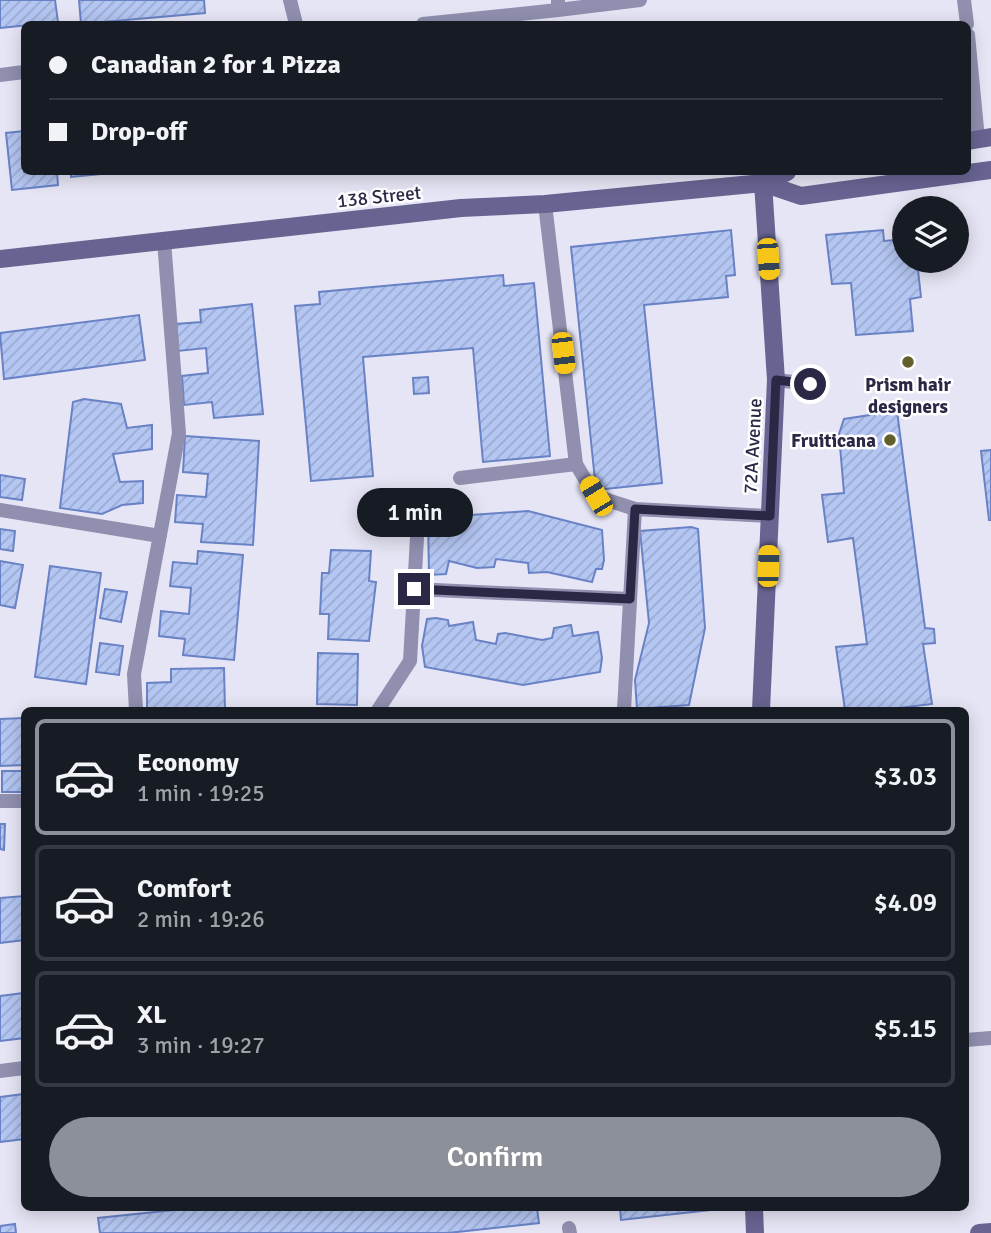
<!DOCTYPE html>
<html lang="en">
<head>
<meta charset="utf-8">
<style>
	body { margin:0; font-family:Signika,sans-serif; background:#242831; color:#f1f3f6; height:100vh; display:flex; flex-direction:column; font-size:26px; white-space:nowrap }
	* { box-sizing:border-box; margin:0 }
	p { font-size:23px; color:#9ea1a6 }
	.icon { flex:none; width:38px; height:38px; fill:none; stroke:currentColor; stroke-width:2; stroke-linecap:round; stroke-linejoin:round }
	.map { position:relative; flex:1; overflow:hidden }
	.sheet { position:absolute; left:21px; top:707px; width:948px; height:504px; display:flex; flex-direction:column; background:#171b24; border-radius:10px; box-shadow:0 4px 18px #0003 }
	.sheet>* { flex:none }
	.banner { position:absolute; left:21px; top:21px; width:950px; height:154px; border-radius:10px; box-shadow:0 4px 18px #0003; display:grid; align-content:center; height:154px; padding:0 28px; background:#171b24 }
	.buttons { position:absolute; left:892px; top:196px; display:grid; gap:14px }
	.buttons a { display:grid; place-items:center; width:77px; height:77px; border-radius:50%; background:#171b24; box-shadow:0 4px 18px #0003; font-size:35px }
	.end { position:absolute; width:32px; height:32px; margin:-16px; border:9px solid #2a2845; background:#fff; box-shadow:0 0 0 4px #fff }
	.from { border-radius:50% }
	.bubble { position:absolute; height:49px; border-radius:24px; background:#171b24; box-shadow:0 4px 18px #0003; font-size:23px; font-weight:600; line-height:49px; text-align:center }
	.car { position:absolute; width:21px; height:42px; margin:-21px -10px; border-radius:9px; box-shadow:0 0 5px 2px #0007; background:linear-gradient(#f5c518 24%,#345 0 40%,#f5c518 0 76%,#345 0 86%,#f5c518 0) }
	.banner b { display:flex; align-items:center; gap:24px; height:66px; font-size:26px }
	.banner b+b { border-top:2px solid #363941 }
	.banner i { width:18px; height:18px; background:#f1f3f6 }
	ul { padding:12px 0 0; list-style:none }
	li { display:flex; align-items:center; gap:21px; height:116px; margin:0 14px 10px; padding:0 14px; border:4px solid #363941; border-radius:10px }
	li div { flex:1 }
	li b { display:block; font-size:26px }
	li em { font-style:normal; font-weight:600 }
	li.selected { border-color:#8c9099 }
	li>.icon { width:63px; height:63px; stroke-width:1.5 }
	.action { display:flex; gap:14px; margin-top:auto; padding:14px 28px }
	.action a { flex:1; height:80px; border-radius:42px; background:#8c9099; color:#fff; font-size:28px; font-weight:600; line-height:80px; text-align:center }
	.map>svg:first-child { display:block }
	.building { fill:url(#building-hatch); stroke:#6982c5; stroke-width:2 }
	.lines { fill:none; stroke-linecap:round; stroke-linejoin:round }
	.lane { stroke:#908faf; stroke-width:14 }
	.secondary { stroke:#686492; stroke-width:18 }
	.route { stroke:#2a2845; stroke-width:9 }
	.poi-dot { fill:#615f2c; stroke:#fff; stroke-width:2.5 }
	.labels { text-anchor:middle; stroke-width:5; stroke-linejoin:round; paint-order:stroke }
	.street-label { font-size:19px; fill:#2a2845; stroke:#fff }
	.poi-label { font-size:19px; font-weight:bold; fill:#2a2845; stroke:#fff }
</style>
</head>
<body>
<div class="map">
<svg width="991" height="1233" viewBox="0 0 991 1233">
	<defs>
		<pattern id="building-hatch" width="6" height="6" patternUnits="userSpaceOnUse" patternTransform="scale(1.75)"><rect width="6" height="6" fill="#b4c6f2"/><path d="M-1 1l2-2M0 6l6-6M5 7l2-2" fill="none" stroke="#9baad1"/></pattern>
	</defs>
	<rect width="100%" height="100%" fill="#e6e5f5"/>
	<path class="building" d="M0 0H55L58 22 0 28Z
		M79 0H204L205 13 81 24Z
		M24 131V172H57L58 185 12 190 6 133Z
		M71 172H122L71 177Z
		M731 230 735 275 726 276 728 297 644 305 662 483 596 490 571 247Z
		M883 230 884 241 905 239V261H917L921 297 910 299 913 331 856 335 851 283 832 284 826 235Z
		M503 275 504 286 534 283 550 456 483 462 473 348 363 357 373 476 311 481 295 306 320 304 319 292Z
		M252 304 263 414 214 418 212 402 184 405 182 376 208 373 206 348 178 351 176 324 201 322 200 310Z
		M139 315 145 360 4 379 0 333Z
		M428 377 429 393 414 394 413 378Z
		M84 399 121 404 127 428 152 425V449L113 454 120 482 143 481V503L122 505 102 514 60 508 73 402Z
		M897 411 925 628 934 629 935 643 923 644 932 704 883 710H845L836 647 867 644 853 538 828 542 822 495 844 493 839 434 844 419Z
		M185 436 259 441 253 545 201 542 203 524 175 522 177 495 206 497 208 474 183 472Z
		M991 450V520H989L981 451Z
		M0 475 25 479 22 500 0 497Z
		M528 511 602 530 604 560 602 569H596L592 582 547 572 529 573 528 563 496 559 494 567 477 568 449 561 446 574 429 575 428 518Z
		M691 527 698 529 705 628 689 705 637 709 635 680 649 623 640 531Z
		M0 529 15 531 13 551 0 549Z
		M331 550 371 551 369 581 376 582 369 641 328 639 329 614H320L322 573H329Z
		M198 551 243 555 234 660 183 655 185 639 159 636 161 611 189 614 191 588 170 586 173 562 197 564Z
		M0 561 23 565 15 608 0 605Z
		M50 566 101 573 86 684 35 677Z
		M105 589 127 592 121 622 100 618Z
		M436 618 448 620 449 626 473 622 476 640 496 644 498 634 505 633 542 640 552 638 554 628 571 625 573 636 598 632 602 658 600 672 523 685 425 667 422 646 427 619Z
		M100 643 123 646 119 675 96 672Z
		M318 653 358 654 357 705 317 704Z
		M224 668 225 710H147V683L171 682V669Z
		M24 718V765L0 766V719Z
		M2 771H24V792H2Z
		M0 824H5L4 850 0 849Z
		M24 896V940L0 943V898Z
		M24 993V1038L0 1041V996Z
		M24 1094V1139L0 1142V1097Z
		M193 1208H537L539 1223 448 1233H100L98 1218Z
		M620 1208H719V1209L621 1220Z
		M15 1224 16 1233H0V1226Z"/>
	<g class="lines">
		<path class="lane" d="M290 0 296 24
			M964 0 967 24
			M558 10 640 0
			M423 24 558 10V0
			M968 35 978 139
			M0 75 24 72
			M545 204 576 464 595 496 635 509 770 516
			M776 380 810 384
			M460 478 576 464
			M0 510 160 536
			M414 589 630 599
			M136 710 134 674 179 433 164 241
			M378 710 410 661 418 520
			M624 710 635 509
			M0 801H24
			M966 1040 991 1038
			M0 1071 24 1068
			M569 1228 570 1233"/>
		<path class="secondary" d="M968 141 991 137
			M763 183 801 196 991 170
			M0 259 461 208 545 204 763 183 787 172
			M761 710 776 380 763 183
			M754 1208 755 1233
			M979 1233 991 1232"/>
	</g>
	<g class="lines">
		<path class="route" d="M414 589 630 599 635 509 770 516 776 380 810 384"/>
	</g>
	<g class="poi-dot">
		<circle cx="908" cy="362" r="7"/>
		<circle cx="890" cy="440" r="7"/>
	</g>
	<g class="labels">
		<g class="street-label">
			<text transform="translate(379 196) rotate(-6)" y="7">138 Street</text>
			<text transform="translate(752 446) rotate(-87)" y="7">72A Avenue</text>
		</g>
		<g class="poi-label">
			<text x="908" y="391">Prism hair<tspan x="908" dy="22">designers</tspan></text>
			<text x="876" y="447" text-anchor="end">Fruiticana</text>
		</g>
	</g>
</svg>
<div class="buttons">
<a><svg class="icon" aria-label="layers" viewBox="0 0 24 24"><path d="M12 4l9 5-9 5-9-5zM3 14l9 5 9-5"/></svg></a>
</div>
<i class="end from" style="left:810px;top:384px"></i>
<i class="end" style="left:414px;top:589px"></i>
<div class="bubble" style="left:357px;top:488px;width:116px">1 min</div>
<i class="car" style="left:768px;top:259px;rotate:176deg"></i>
<i class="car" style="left:563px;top:353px;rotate:173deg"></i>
<i class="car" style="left:596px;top:496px;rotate:329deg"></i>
<i class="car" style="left:768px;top:566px;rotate:2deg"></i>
<div class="banner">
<b><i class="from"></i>Canadian 2 for 1 Pizza</b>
<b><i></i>Drop-off</b>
</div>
<section class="sheet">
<ul>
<li class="selected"><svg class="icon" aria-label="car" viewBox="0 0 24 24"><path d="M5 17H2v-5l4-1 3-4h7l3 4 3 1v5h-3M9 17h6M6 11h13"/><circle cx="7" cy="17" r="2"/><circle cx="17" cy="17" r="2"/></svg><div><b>Economy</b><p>1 min · 19:25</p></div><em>$3.03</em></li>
<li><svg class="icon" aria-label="car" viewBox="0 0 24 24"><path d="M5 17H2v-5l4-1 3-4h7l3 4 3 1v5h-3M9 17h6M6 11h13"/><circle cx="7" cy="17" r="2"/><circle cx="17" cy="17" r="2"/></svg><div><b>Comfort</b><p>2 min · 19:26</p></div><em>$4.09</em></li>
<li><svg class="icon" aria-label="car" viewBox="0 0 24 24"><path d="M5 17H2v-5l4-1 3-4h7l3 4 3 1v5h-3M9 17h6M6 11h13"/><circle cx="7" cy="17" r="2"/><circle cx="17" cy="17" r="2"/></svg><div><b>XL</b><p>3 min · 19:27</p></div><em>$5.15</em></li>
</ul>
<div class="action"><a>Confirm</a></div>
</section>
</div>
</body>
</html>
